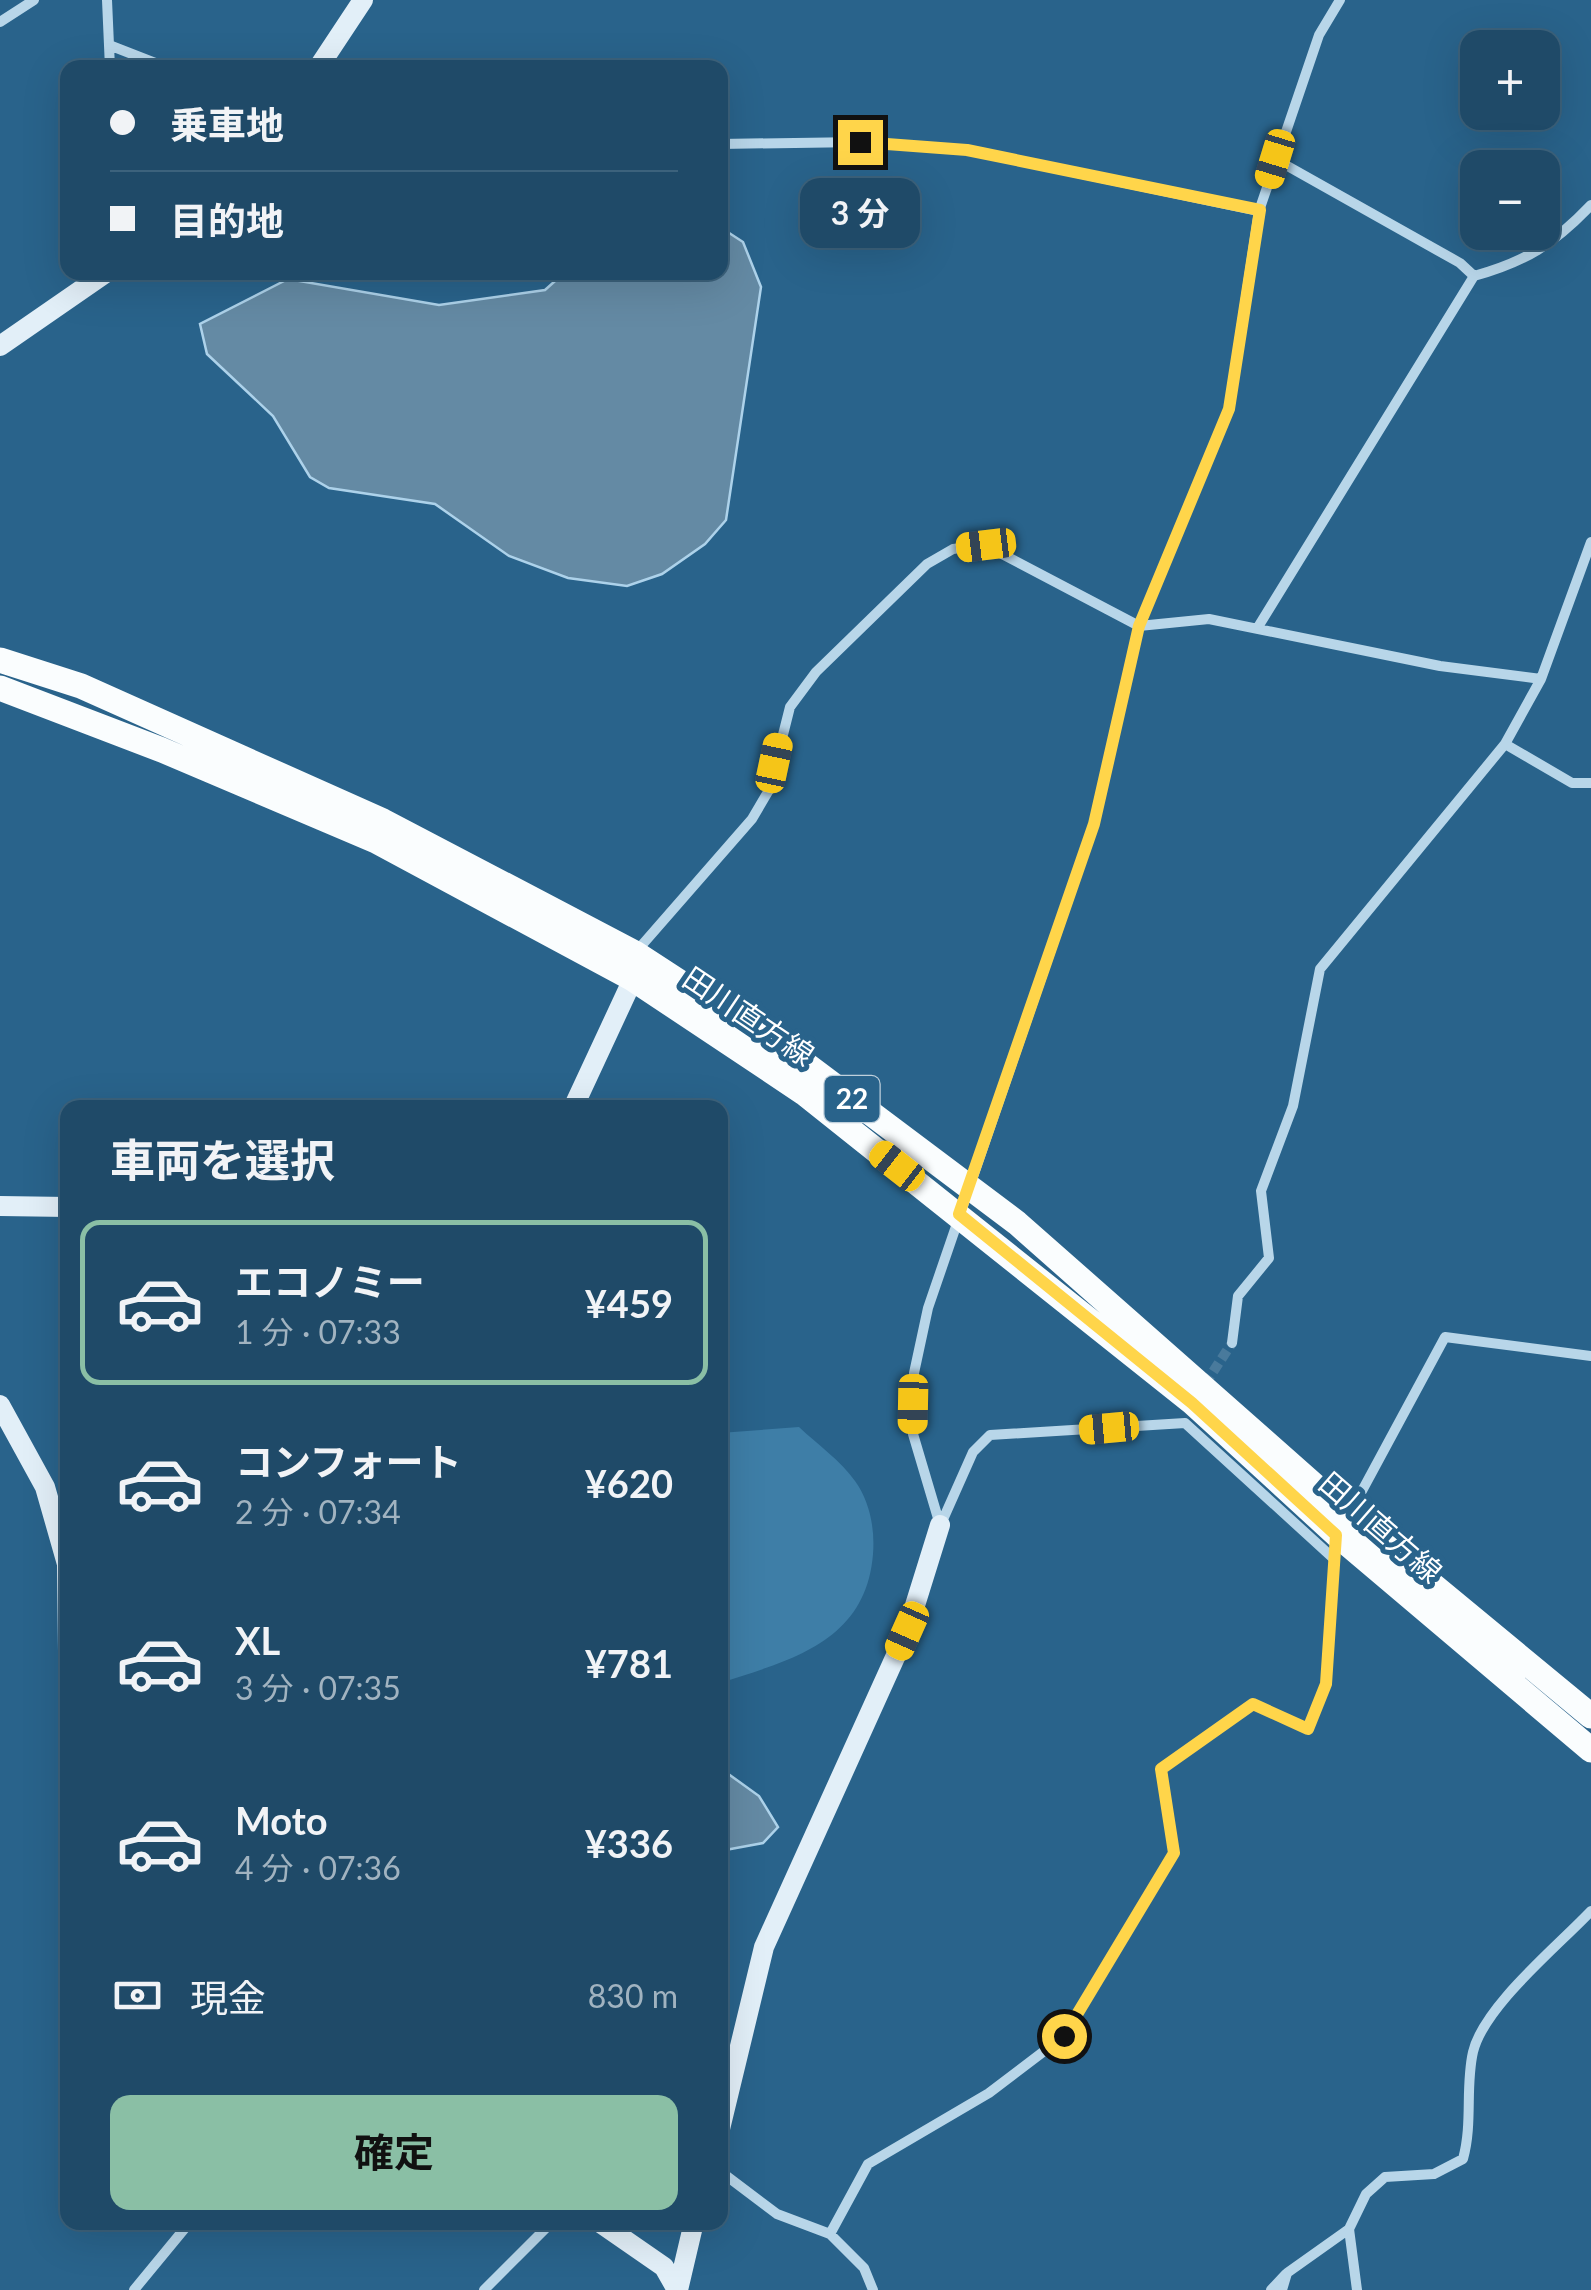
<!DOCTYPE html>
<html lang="ja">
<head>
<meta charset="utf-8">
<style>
	body { margin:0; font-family:Lato,"Noto Sans JP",sans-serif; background:#2c5471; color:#f1f3f6; height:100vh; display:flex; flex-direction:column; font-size:38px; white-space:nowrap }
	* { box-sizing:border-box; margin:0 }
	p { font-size:32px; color:#a1b3c0 }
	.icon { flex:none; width:55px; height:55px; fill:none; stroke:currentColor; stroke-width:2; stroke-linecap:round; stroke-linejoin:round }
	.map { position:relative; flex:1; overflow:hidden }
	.drawer { position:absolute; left:60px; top:1100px; width:668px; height:1130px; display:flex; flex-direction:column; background:#1f4a68; border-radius:20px; box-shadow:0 10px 40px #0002,0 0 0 2px #3c627c }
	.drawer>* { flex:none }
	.guide { position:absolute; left:60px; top:60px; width:668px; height:220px; border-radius:20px; box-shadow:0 10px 40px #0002,0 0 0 2px #3c627c; display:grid; align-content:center; height:220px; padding:0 50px; background:#1f4a68 }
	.fabs { position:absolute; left:1460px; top:30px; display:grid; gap:20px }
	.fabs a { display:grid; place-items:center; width:100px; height:100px; border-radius:20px; background:#1f4a68; box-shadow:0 10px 40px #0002,0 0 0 2px #3c627c; font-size:50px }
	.end { position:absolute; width:45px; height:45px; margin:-22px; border:12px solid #ffd54a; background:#111; box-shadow:0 0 0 5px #111 }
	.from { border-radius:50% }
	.bubble { position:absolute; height:70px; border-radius:20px; background:#1f4a68; box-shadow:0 10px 40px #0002,0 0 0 2px #3c627c; font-size:32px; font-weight:700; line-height:70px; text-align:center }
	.car { position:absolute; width:30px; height:60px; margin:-30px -15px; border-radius:12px; box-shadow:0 0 8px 2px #0007; background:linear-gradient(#f5c518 24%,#345 0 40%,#f5c518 0 76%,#345 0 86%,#f5c518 0) }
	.guide b { display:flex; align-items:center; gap:35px; height:95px; font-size:38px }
	.guide b+b { border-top:2px solid #3c627c }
	.guide i { width:25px; height:25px; background:#f1f3f6 }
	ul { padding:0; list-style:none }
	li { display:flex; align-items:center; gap:30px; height:165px; margin:0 20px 15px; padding:0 30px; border:5px solid transparent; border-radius:20px }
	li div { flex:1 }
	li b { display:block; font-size:38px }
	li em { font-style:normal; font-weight:700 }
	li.active { border-color:#8abfa5 }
	li>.icon { width:90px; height:90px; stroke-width:1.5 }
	h2 { padding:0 50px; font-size:45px; line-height:120px }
	.pay { display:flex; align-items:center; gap:25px; height:110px; padding:0 50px; font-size:38px }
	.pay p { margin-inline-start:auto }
	.action { display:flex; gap:20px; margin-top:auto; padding:20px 50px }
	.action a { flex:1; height:115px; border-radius:20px; background:#8abfa5; color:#111; font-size:40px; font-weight:700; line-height:115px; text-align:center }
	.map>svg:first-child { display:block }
	.green { fill:#3e7ea7 }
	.water { fill:#648aa4; stroke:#add2ea; stroke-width:2.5 }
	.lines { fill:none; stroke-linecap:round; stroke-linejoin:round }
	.street-tunnel { stroke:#497a9c; stroke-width:10; stroke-dasharray:10 5; stroke-linecap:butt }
	.street { stroke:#b8d6e9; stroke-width:10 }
	.secondary { stroke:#e2eff8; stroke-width:20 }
	.primary { stroke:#fafdfe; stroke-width:25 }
	.route { stroke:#ffd54a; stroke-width:12 }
	.labels { text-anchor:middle; stroke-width:10; stroke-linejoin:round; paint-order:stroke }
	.shield { fill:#29638b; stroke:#bfd0dc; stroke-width:2.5 }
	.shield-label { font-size:28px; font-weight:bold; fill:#fff }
	.street-label { font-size:30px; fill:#fff; stroke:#29638b }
</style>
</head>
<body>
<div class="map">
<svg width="1591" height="2290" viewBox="0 0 1591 2290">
	<rect width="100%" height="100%" fill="#29638b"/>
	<path class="green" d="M799 1427C817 1444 841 1461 855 1481 870 1502 875 1529 873 1554 866 1642 791 1660 720 1683V1433Z"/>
	<path class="water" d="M720 227 743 242 761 287 726 520 705 544 662 574 627 586 568 578 509 556 435 504 329 488 310 477 273 416 207 354 200 324 288 279 439 305 545 290 564 273 720 272Z
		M720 1768 759 1796 778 1827 763 1843 720 1851Z"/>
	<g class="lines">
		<path class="street-tunnel" d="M1205 1384 1232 1343"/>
		<path class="street" d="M107 0 110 68
			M0 22 34 0
			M109 45 168 68
			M720 144 860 142 967 150 1259 211
			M1275 159 1460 263 1474 276
			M1258 627 1474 276C1525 262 1554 244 1591 205
			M1505 744 1572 783H1591
			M635 953 752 819 769 790 790 707 816 672 927 564 953 549 985 545 1139 626 1209 619 1440 666 1541 679
			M1232 1343 1238 1296 1269 1258 1261 1191 1293 1106 1320 969 1505 744 1541 679 1591 542
			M1349 1515 1445 1337 1591 1356
			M941 1524 973 1452 990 1435 1185 1423 1333 1558
			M940 1525 913 1434 914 1373 928 1308 1094 824 1139 626 1229 409 1259 211 1319 35 1340 0
			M720 2171 777 2214 830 2234
			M1349 2229 1357 2290
			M134 2290 190 2222
			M484 2290 552 2222
			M873 2290 864 2268 830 2234 868 2164 989 2093 1064 2036 1174 1853 1161 1769 1253 1704 1308 1729 1326 1684 1336 1536
			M1271 2290 1286 2274
			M1282 2290 1287 2273 1349 2229 1366 2194 1385 2177 1434 2174 1463 2159C1473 2123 1465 2087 1473 2052 1484 2006 1557 1947 1591 1911"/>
		<path class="secondary" d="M318 68 363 0
			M0 346 107 272
			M573 1108 633 979
			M0 1206 68 1207
			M0 1405 45 1487 67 1564 68 1651
			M720 2129 764 1947 907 1631 940 1525
			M599 2222 664 2267 677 2290
			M678 2290 694 2222"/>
		<path class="primary" d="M0 660 81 686 383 821 635 953 804 1063 1017 1223 1349 1516 1591 1716
			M0 688 162 750 376 841 633 979 804 1093 1193 1403 1337 1535 1591 1750"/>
	</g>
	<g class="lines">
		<path class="route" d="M860 142 967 150 1260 210 1229 409 1139 626 1094 824 959 1214 1192 1403 1336 1535 1326 1684 1308 1729 1253 1704 1161 1769 1174 1853 1064 2036"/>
	</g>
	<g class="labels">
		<rect class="shield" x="824.5" y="1076" width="55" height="46" rx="8"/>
		<g class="shield-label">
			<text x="852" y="1109">22</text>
		</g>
		<g class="street-label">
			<text transform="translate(748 1017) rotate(34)" y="10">田川直方線</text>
			<text transform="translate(1380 1528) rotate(41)" y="10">田川直方線</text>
		</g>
	</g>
</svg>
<div class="fabs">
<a>+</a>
<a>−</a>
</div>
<i class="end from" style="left:1064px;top:2036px"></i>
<i class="end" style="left:860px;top:142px"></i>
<div class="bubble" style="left:800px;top:178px;width:120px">3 分</div>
<i class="car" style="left:1275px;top:159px;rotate:197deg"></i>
<i class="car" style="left:986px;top:545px;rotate:263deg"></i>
<i class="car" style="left:774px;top:763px;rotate:12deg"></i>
<i class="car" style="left:897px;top:1166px;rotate:308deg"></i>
<i class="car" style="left:913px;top:1404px;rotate:181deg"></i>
<i class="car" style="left:1109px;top:1428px;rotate:265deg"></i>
<i class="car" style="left:907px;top:1631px;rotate:204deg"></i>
<div class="guide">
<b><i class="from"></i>乗車地</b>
<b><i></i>目的地</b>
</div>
<section class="drawer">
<h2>車両を選択</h2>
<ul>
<li class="active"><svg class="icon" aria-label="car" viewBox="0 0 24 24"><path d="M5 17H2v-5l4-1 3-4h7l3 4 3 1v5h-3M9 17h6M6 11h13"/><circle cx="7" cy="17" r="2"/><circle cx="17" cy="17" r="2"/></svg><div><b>エコノミー</b><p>1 分 · 07:33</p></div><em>¥459</em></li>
<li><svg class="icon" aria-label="car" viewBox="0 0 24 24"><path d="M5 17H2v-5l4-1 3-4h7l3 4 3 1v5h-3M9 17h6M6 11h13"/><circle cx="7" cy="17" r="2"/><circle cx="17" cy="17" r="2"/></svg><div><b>コンフォート</b><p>2 分 · 07:34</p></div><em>¥620</em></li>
<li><svg class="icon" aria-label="car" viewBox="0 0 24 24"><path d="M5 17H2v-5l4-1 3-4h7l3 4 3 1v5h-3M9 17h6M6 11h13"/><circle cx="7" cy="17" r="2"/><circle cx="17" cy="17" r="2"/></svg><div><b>XL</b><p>3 分 · 07:35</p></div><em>¥781</em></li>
<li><svg class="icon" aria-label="car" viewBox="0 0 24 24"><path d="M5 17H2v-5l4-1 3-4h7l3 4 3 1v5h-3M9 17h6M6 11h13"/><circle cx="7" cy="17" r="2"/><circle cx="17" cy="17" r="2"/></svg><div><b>Moto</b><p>4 分 · 07:36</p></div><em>¥336</em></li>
</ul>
<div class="pay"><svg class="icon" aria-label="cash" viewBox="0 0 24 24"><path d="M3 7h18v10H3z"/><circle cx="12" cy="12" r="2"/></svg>現金<p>830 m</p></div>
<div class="action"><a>確定</a></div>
</section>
</div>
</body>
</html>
